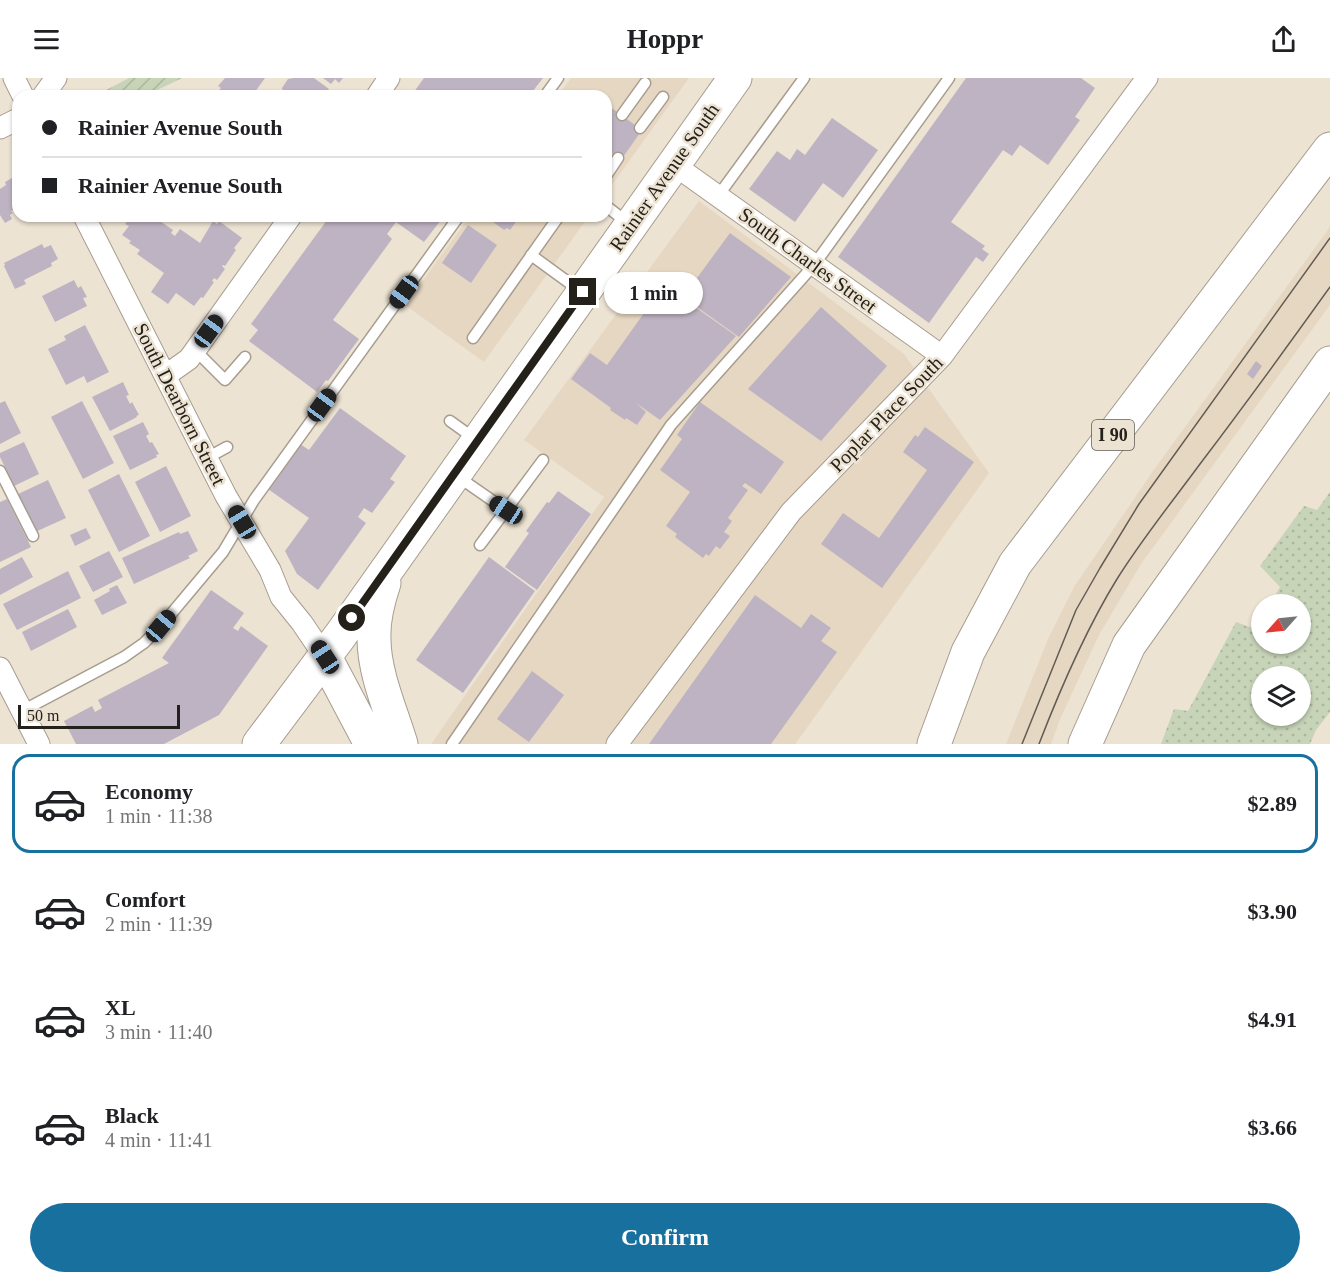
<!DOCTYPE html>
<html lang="en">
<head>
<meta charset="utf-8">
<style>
	body { margin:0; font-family:"Times New Roman",serif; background:#f6f6f6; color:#202124; height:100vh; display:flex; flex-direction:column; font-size:22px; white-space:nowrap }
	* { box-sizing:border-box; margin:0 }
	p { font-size:20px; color:#757577 }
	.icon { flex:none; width:33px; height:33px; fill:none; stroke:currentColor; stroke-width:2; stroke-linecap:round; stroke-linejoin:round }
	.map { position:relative; height:666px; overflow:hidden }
	.side { display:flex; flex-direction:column; background:#fff; flex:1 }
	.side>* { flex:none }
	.hud { position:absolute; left:12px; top:12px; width:600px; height:132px; border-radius:18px; box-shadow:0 2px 4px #0004; display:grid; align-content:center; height:132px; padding:0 30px; background:#fff }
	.needle { width:39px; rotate:243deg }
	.tools { position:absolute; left:1251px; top:516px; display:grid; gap:12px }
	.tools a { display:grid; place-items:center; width:60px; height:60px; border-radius:50%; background:#fff; box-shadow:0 2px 4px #0004; font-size:30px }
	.scale { position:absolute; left:18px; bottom:15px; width:162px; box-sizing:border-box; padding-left:6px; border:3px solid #24201a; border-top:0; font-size:16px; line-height:21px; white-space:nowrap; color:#24201a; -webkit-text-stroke:4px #ede3d3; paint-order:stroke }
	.end { position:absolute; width:27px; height:27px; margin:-14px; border:8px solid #24201a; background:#fff; box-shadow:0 0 0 3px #fff }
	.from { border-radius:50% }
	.bubble { position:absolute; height:42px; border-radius:21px; background:#fff; box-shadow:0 2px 4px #0004; font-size:20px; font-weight:700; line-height:42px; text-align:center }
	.car { position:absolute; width:18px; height:36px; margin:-18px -9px; border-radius:8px; box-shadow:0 0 4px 2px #0007; background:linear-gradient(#222 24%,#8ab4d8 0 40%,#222 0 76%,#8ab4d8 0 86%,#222 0) }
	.hud b { display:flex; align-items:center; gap:21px; height:57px; font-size:22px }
	.hud b+b { border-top:2px solid #e0e0e0 }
	.hud i { width:15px; height:15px; background:#202124 }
	ul { padding:10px 0 0; list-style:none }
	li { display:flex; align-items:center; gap:18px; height:99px; margin:0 12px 9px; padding:0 18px; border:3px solid transparent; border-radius:18px }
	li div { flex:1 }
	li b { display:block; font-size:22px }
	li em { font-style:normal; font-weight:700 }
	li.active { border-color:#18709f }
	li>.icon { width:54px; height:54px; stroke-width:1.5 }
	.cta { display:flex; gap:12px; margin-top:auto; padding:12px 30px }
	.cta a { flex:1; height:69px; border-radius:36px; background:#18709f; color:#fff; font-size:24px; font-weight:700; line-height:69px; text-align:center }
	header { display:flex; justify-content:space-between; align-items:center; height:78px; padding:0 30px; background:#fff; font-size:27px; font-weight:700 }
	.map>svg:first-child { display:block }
	.built { fill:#e6d7c2 }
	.park { fill:url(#park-dots); fill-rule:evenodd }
	.garden { fill:url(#garden-furrows) }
	.building { fill:#beb3c2 }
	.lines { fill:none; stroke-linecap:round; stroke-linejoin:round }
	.service-casing { stroke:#a79d8f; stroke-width:13 }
	.minor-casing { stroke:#a79d8f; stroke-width:23 }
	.primary-casing { stroke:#a79d8f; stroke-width:35 }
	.motorway-casing { stroke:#a79d8f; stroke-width:35 }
	.service { stroke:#fff; stroke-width:10 }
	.minor { stroke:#fff; stroke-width:21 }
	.primary { stroke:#fff; stroke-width:33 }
	.motorway { stroke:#fff; stroke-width:33 }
	.tram { stroke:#625c53; stroke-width:1.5 }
	.route { stroke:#24201a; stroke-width:8 }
	.labels { text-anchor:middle; stroke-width:5; stroke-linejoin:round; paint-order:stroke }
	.shield { fill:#ede3d3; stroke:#605a52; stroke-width:1.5 }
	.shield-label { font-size:18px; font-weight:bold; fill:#24201a }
	.street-label { font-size:20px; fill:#24201a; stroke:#ede3d3 }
</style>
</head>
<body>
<header><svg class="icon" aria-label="menu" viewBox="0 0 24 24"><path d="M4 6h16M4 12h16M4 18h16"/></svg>Hoppr<svg class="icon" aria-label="share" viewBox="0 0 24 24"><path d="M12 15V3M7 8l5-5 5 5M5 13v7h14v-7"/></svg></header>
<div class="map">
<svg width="1330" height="666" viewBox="0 0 1330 666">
	<defs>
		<pattern id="park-dots" width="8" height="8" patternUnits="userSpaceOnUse" patternTransform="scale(1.5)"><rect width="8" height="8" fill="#c7d4b8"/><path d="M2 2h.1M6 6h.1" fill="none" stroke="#abb69e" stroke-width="1.8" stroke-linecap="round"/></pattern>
		<pattern id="garden-furrows" width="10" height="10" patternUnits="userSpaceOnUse" patternTransform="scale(1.5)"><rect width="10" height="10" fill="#c7d4b8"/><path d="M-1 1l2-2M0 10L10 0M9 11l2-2" fill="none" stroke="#abb69e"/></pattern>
	</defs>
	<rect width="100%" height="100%" fill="#ede3d3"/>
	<path class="built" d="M571 0H689L606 115V18H558Z
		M699 123 904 276 989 395 796 665V666H431L604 419 524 362Z
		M470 138H589L484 284 405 227Z
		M1330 149V227L1141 486 1099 557 1061 639 1051 666H1006L1048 561 1074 509 1153 393Z"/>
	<path class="park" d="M1330 414V634L1316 652 1310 666H1161L1174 631 1188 633 1236 544 1255 551 1261 541 1262 566H1300V526H1270L1280 509 1260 488 1304 428 1317 432ZM1262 598H1300V638H1262Z"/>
	<path class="garden" d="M129 0H182L145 18H95Z"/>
	<path class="building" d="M225 0H265L252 18H217L221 13 219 12 221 10 218 8Z
		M293 0H314L329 11 326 16 329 18H280L283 14 282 10 288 1Z
		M323 0H343L339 5 335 1 331 6Z
		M424 0H543L529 18H411Z
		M966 0H1081L1095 10 1075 39 1080 42 1048 87 1020 67 1012 78 1003 72 951 144 985 168 982 171 989 176 983 184 976 179 929 245 838 179Z
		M606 26 642 52 621 82 606 71Z
		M832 40 878 72 843 120 823 105 795 144 749 111 777 73 790 82 797 71 805 77Z
		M12 100 14 103 16 102 18 106V129L11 133 13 135 10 137 12 141 5 145 0 137V111L6 107 5 104Z
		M131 138H148L152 141 154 139 173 152 171 155 175 158 180 151 200 165 213 143 217 146 219 143 242 160 234 170 236 172 225 188 223 187 222 188 225 191 217 202 214 200 212 203 214 204 203 220 201 219 194 228 176 215 168 226 151 214 164 195 137 176 140 172 129 165 131 163 122 157 129 148 125 146Z
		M330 138H444L424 164 396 144 387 156 392 161 333 242 359 261 328 303 326 302 317 314 249 263 258 252 251 246Z
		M485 138H520L510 152 507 150 504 152Z
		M468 147 497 167 471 205 442 185Z
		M730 155 791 199 739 259 683 219Z
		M42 166 44 170 51 167 58 181 51 185 52 188 24 202 26 206 15 211 4 188 5 187 4 185Z
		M74 202 78 210 81 208 87 219 83 220 87 228 55 244 42 218Z
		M664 207 736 258 660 342 636 325 646 334 637 347 626 340 625 342 610 332 611 330 571 301 590 275 607 287Z
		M821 229 887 288 821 363 748 311Z
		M85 247 109 294 87 305 84 298 66 307 48 271 66 262 64 258Z
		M1256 283 1262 288 1253 301 1247 296Z
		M123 304 129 317 126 318 130 326 132 324 139 337 136 338 137 339 110 353 92 319Z
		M5 323 21 355 0 366V325Z
		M82 323 114 385 83 401 51 339Z
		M700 324 784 384 761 416 745 405 742 408 748 412 728 440 732 443 724 454 730 458 720 471 716 468 709 478 706 476 703 480 675 459 677 456 666 448 690 414 660 392 682 361 677 357Z
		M340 330 406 378 390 401 395 404 372 435 364 430 358 439 366 445 318 512 297 496 285 473 309 440 268 411 300 366 309 372Z
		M143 344 149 356 146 358 150 365 152 364 159 376 156 377 157 379 130 392 113 358Z
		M925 349 974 384 882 510 821 466 843 435 879 460 927 392 903 374 915 357 918 359Z
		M24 364 39 396 14 408 0 379V375Z
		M166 388 191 438 160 454 135 404Z
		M119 396 150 458 119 474 88 412Z
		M48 402 66 440 33 455 16 417Z
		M558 413 591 436 537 512 505 489 529 455 526 453 547 424 549 425Z
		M7 421 31 469 0 484V424Z
		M86 450 91 460 75 468 70 457Z
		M188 453 198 473 188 478 190 480 134 506 122 480 179 454 180 456Z
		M109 473 123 499 93 514 79 488Z
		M22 479 33 499 0 517V491Z
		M489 479 535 513 463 615 416 582Z
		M68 493 81 520 17 552 3 526Z
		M117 507 127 525 102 537 94 522 110 513 109 511Z
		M211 512 244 535 233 550 238 553 241 548 268 568 219 637 164 666H76L64 643 92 628 95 634 102 630 98 622 169 585 162 580Z
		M755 517 801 550 811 536 831 550 821 563 837 574 771 666H649Z
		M68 531 77 549 31 573 22 554Z
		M532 593 564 617 529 664 497 641Z"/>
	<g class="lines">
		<g class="service-casing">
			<path id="service" d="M545 18 558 0
				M622 37 645 5
				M640 50 663 19
				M606 98 618 80
				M718 118 804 0
				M606 128 628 145
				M531 177 579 212
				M473 260 559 138
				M195 272 225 302 245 279
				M450 343 475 361
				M207 380 227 369
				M0 393 33 458
				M457 398 506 432
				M480 467 543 382
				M22 633 124 579 144 565 161 548 223 474 254 422 459 138
				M452 666 671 347 814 187 949 0"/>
		</g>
		<g class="minor-casing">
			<path id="minor" d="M14 0 23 18
				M43 18 56 0
				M377 18 389 0
				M0 50 18 41
				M673 86 942 278
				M84 138 226 418 270 492 281 519 302 545 325 579
				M165 298 189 281 291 138
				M0 590 39 666
				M617 666 791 434 942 278 1147 0"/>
		</g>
		<g class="primary-casing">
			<path id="primary" d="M384 505C378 523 373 542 374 561 374 595 391 633 401 666
				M325 579 371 666
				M259 666 340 558 735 0"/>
		</g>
		<g class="motorway-casing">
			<path id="motorway" d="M934 666 968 574 1015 486 1330 71
				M1085 666 1129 567 1330 285"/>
		</g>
		<use href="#service" class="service"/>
		<use href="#minor" class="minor"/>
		<use href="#primary" class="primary"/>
		<use href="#motorway" class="motorway"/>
		<path class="tram" d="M1022 666 1076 532 1100 490 1139 426 1330 160
			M1039 666C1061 609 1085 553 1117 501 1142 461 1172 424 1200 386 1244 328 1287 269 1330 209"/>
	</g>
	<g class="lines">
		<path class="route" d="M352 540 583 214"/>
	</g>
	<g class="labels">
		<rect class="shield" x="1092" y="342" width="42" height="30" rx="4.5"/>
		<g class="shield-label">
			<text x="1113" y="363">I 90</text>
		</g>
		<g class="street-label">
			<text transform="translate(664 99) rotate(-55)" y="7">Rainier Avenue South</text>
			<text transform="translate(808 182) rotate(36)" y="7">South Charles Street</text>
			<text transform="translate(180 326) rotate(63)" y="7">South Dearborn Street</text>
			<text transform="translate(886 336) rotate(-46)" y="7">Poplar Place South</text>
		</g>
	</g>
</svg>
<div class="tools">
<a><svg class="needle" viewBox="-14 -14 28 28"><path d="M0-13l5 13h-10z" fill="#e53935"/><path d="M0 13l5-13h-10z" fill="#757577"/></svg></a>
<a><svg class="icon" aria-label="layers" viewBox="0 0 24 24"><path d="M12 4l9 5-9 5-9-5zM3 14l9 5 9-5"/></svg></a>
</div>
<div class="scale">50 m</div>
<i class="end from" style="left:352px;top:540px"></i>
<i class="end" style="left:583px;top:214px"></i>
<div class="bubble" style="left:604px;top:194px;width:99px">1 min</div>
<i class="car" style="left:404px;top:214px;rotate:216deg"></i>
<i class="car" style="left:209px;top:253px;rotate:36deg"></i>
<i class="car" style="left:322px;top:327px;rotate:36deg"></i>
<i class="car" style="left:506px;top:432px;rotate:303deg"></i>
<i class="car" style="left:242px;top:444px;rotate:329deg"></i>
<i class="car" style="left:161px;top:548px;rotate:40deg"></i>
<i class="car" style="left:325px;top:579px;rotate:327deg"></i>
<div class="hud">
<b><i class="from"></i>Rainier Avenue South</b>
<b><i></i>Rainier Avenue South</b>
</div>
</div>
<section class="side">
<ul>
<li class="active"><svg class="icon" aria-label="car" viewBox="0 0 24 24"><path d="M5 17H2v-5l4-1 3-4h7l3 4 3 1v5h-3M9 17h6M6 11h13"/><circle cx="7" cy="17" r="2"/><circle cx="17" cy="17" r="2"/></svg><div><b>Economy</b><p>1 min · 11:38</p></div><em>$2.89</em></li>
<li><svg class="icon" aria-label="car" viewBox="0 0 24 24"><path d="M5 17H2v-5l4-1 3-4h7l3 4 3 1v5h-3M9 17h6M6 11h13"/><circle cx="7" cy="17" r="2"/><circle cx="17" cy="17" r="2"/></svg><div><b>Comfort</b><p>2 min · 11:39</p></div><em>$3.90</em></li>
<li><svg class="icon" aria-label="car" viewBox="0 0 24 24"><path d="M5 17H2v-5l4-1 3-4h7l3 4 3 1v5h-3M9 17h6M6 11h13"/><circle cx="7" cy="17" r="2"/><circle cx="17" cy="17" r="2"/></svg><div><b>XL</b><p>3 min · 11:40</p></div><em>$4.91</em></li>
<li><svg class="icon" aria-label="car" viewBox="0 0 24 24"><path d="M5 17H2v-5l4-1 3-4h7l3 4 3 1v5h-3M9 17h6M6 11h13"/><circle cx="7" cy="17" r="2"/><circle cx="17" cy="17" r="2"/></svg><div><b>Black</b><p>4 min · 11:41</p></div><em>$3.66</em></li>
</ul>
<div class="cta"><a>Confirm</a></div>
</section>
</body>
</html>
